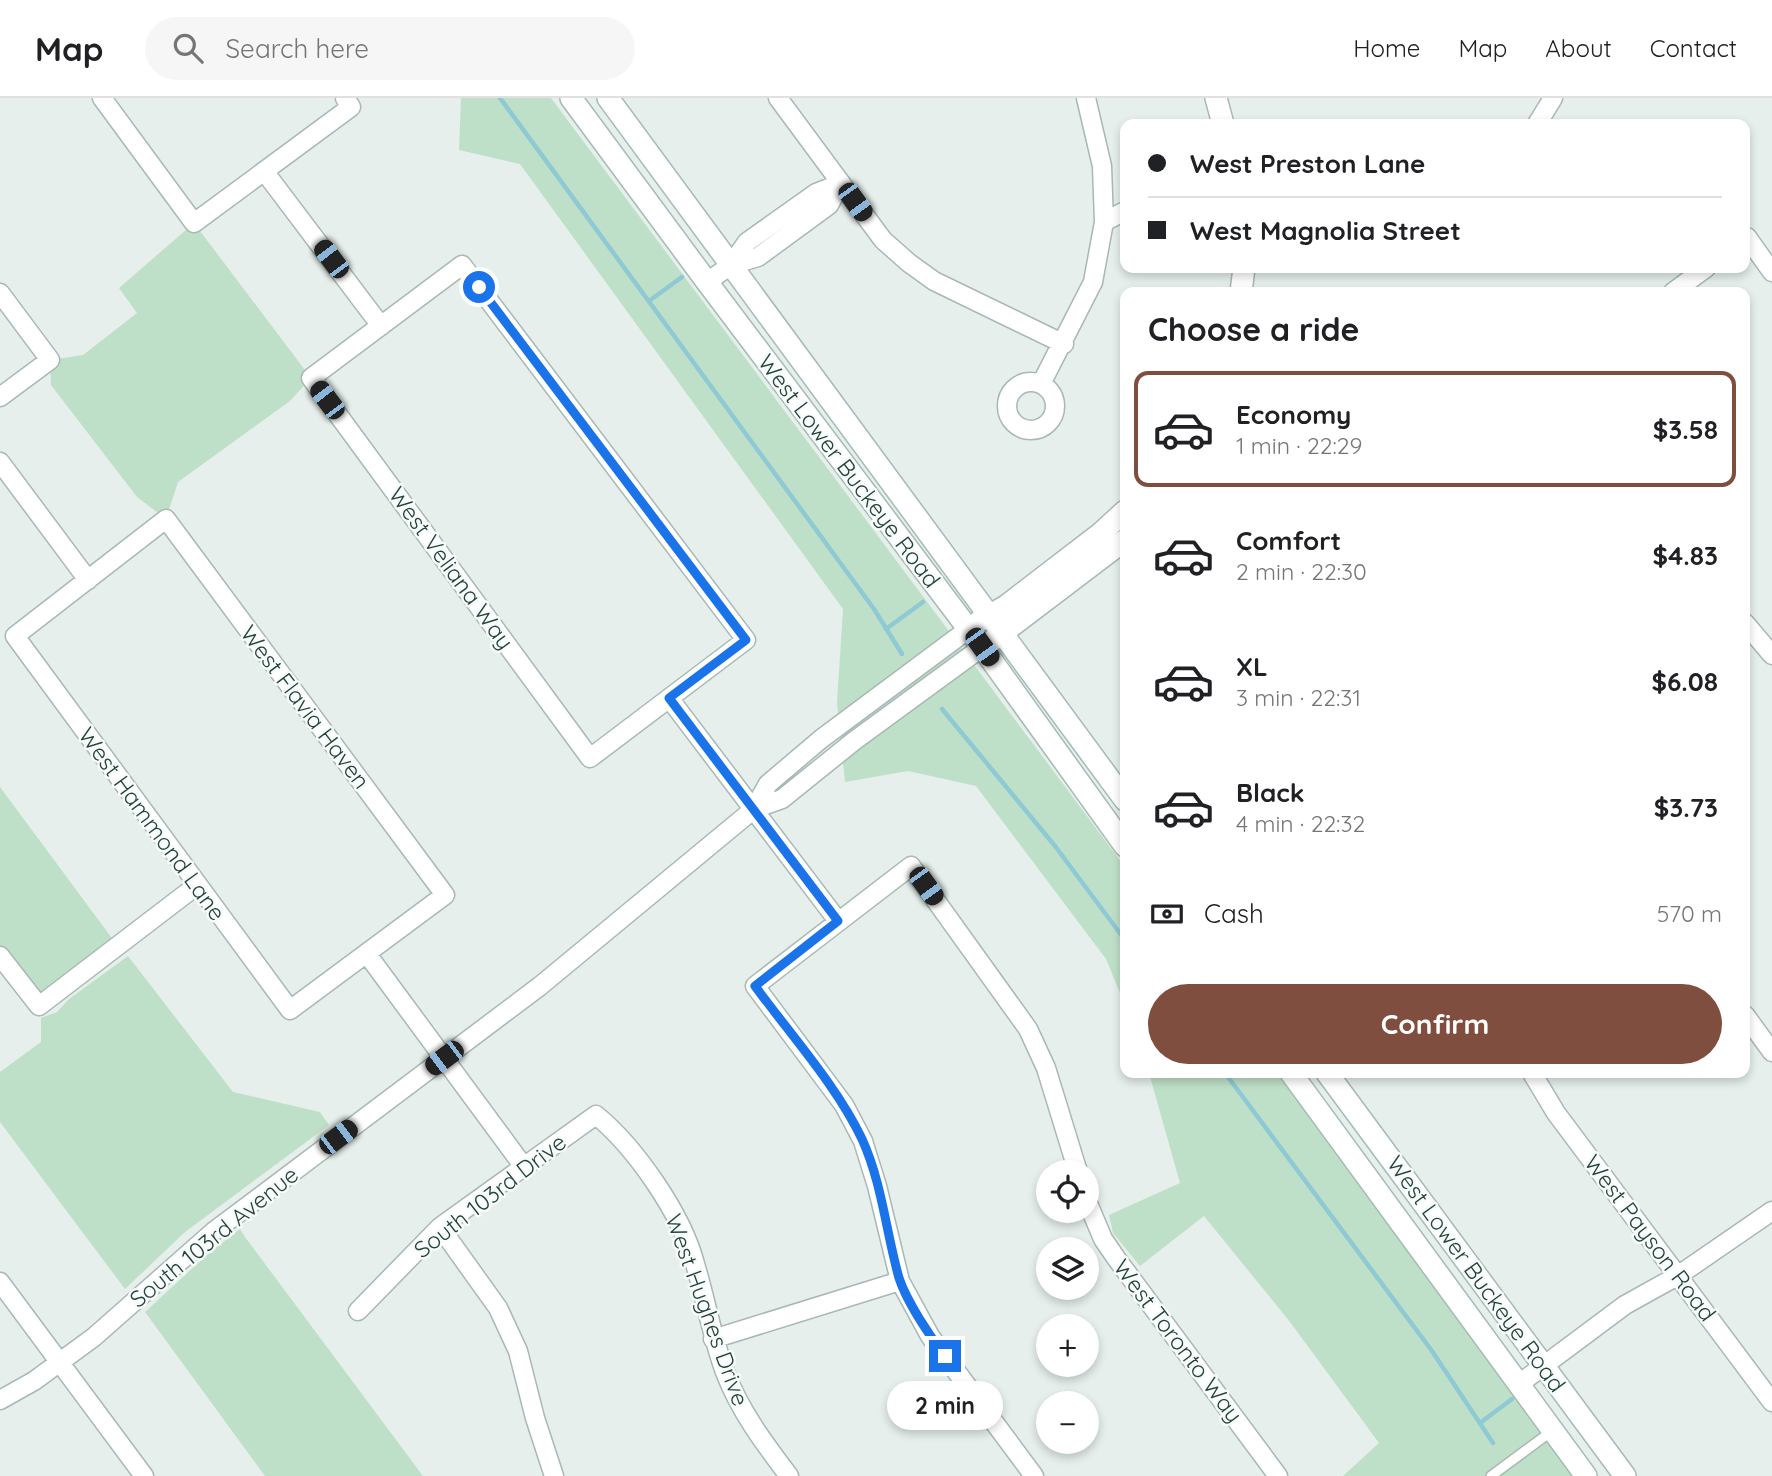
<!DOCTYPE html>
<html lang="en">
<head>
<meta charset="utf-8">
<style>
	body { margin:0; font-family:Quicksand,sans-serif; background:#f6f6f6; color:#202124; height:100vh; display:flex; flex-direction:column; font-size:26px; white-space:nowrap }
	* { box-sizing:border-box; margin:0 }
	p { font-size:23px; color:#757577 }
	.icon { flex:none; width:38px; height:38px; fill:none; stroke:currentColor; stroke-width:2; stroke-linecap:round; stroke-linejoin:round }
	.map { position:relative; flex:1; overflow:hidden }
	.sheet { position:absolute; left:1120px; top:189px; width:630px; height:791px; display:flex; flex-direction:column; background:#fff; border-radius:14px; box-shadow:0 4px 10px #0003 }
	.sheet>* { flex:none }
	.top-card { position:absolute; left:1120px; top:21px; width:630px; height:154px; border-radius:14px; box-shadow:0 4px 10px #0003; display:grid; align-content:center; height:154px; padding:0 28px; background:#fff }
	.tools { position:absolute; left:1036px; top:1062px; display:grid; gap:14px }
	.tools a { display:grid; place-items:center; width:63px; height:63px; border-radius:50%; background:#fff; box-shadow:0 4px 10px #0003; font-size:35px }
	.end { position:absolute; width:32px; height:32px; margin:-16px; border:9px solid #1a73e8; background:#fff; box-shadow:0 0 0 4px #fff }
	.from { border-radius:50% }
	.bubble { position:absolute; height:49px; border-radius:24px; background:#fff; box-shadow:0 4px 10px #0003; font-size:23px; font-weight:800; line-height:49px; text-align:center }
	.car { position:absolute; width:21px; height:42px; margin:-21px -10px; border-radius:9px; box-shadow:0 0 5px 2px #0007; background:linear-gradient(#222 24%,#8ab4d8 0 40%,#222 0 76%,#8ab4d8 0 86%,#222 0) }
	.top-card b { display:flex; align-items:center; gap:24px; height:66px; font-size:26px }
	.top-card b+b { border-top:2px solid #e0e0e0 }
	.top-card i { width:18px; height:18px; background:#202124 }
	ul { padding:0; list-style:none }
	li { display:flex; align-items:center; gap:21px; height:116px; margin:0 14px 10px; padding:0 14px; border:4px solid transparent; border-radius:14px }
	li div { flex:1 }
	li b { display:block; font-size:26px }
	li em { font-style:normal; font-weight:800 }
	li.active { border-color:#7f4e3f }
	li>.icon { width:63px; height:63px; stroke-width:1.5 }
	h2 { padding:0 28px; font-size:32px; line-height:84px }
	.pay { display:flex; align-items:center; gap:18px; height:77px; padding:0 28px; font-size:26px }
	.pay p { margin-inline-start:auto }
	.cta { display:flex; gap:14px; margin-top:auto; padding:14px 28px }
	.cta a { flex:1; height:80px; border-radius:42px; background:#7f4e3f; color:#fff; font-size:28px; font-weight:800; line-height:80px; text-align:center }
	header { display:flex; align-items:center; gap:42px; box-sizing:border-box; height:98px; padding:0 35px; background:#fff; border-bottom:2px solid #e0e0e0 }
	header strong { font-size:33px }
	nav { display:flex; gap:38px; margin-inline-start:auto; font-size:24px }
	.search { width:490px; height:63px; background:#f6f6f6; display:flex; align-items:center; gap:18px; box-sizing:border-box; padding:0 24px; border-radius:38px; color:#757577; font-size:26px }
	.map>svg:first-child { display:block }
	.green { fill:#bfe0c8 }
	.lines { fill:none; stroke-linecap:round; stroke-linejoin:round }
	.stream { stroke:#8ec9d4; stroke-width:4.5 }
	.service-casing { stroke:#a8b8b2; stroke-width:12 }
	.minor-casing { stroke:#a8b8b2; stroke-width:21 }
	.tertiary-casing { stroke:#a8b8b2; stroke-width:24 }
	.secondary-casing { stroke:#a4bbb3; stroke-width:24 }
	.service { stroke:#fff; stroke-width:9 }
	.minor { stroke:#fff; stroke-width:18 }
	.tertiary { stroke:#fff; stroke-width:21 }
	.secondary { stroke:#fff; stroke-width:21 }
	.route { stroke:#1a73e8; stroke-width:9 }
	.labels { text-anchor:middle; stroke-width:5; stroke-linejoin:round; paint-order:stroke }
	.street-label { font-size:23px; fill:#24423a; stroke:#f7fbf9 }
</style>
</head>
<body>
<header>
<strong>Map</strong>
<div class="search"><svg class="icon" aria-label="search" viewBox="0 0 24 24"><circle cx="10" cy="10" r="6"/><path d="M15 15l6 6"/></svg>Search here</div>
<nav><a>Home</a><a>Map</a><a>About</a><a>Contact</a></nav>
</header>
<div class="map">
<svg width="1772" height="1378" viewBox="0 0 1772 1378">
	<rect width="100%" height="100%" fill="#e6efeb"/>
	<path class="green" d="M461 0H551L1125 769V907L1106 861 976 688 908 673 845 684 837 605 843 511 520 66 459 52Z
		M194 125 311 280 290 303 178 384 166 421 137 399 51 287 50 262 83 257 137 215 119 190Z
		M0 689 117 847 39 908 0 858Z
		M128 858 233 994 320 1014 329 1027 185 1134 125 1191 0 1024V974L41 944V920L57 914 69 901Z
		M1149 975H1277L1574 1378H1343L1379 1345 1290 1224 1204 1118 1140 1168 1113 1135 1109 1117 1180 1085Z
		M240 1131 245 1139 423 1378H265L145 1214 208 1156Z"/>
	<g class="lines">
		<path class="stream" d="M500 0 874 511 902 556
			M649 203 682 179
			M886 531 923 504
			M942 611 1055 748 1125 842
			M1225 975 1432 1253 1493 1345
			M1480 1325 1512 1301"/>
		<g class="service-casing">
			<path id="service" d="M1491 1378 1552 1333"/>
		</g>
		<g class="minor-casing">
			<path id="minor" d="M102 0 194 125 351 9 345 0
				M778 0 883 142 909 165 934 183 1064 246
				M1537 26 1553 0
				M264 73 381 228
				M1104 124 1125 113
				M1745 140 1747 139 1772 174
				M462 167 746 542 590 660 311 280Z
				M731 167 758 159 829 107 841 85
				M707 184 731 167 747 144 816 95 841 85
				M1673 194 1706 170
				M0 195 50 262 0 299
				M1007 308a24 24 0 1 1 48 0a24 24 0 1 1-48 0Z
				M1041 286 1093 184 1104 124 1102 68 1086 0
				M0 364 88 482
				M166 421 445 797 290 912 15 538Z
				M1745 525 1772 557
				M669 600 838 823
				M754 711 782 701 854 643 992 542
				M367 856 524 1069
				M0 858 39 908 196 788
				M1745 917 1772 954
				M1532 975 1556 1015 1772 1304
				M1087 1103 1103 1141 1116 1160 1278 1378
				M440 1129 498 1210 518 1253 535 1320 554 1378
				M0 1184 144 1378
				M358 1213 440 1129 596 1017C635 1049 682 1116 695 1166 706 1202 712 1239 725 1274 740 1313 764 1345 789 1378
				M713 1241 900 1183
				M1519 1286 1625 1207 1679 1177 1772 1113
				M0 1302 34 1283 94 1239 213 1134 540 888 754 711 768 686 821 641 978 524
				M1034 1378 930 1238 900 1183 877 1088 863 1043 844 1007 755 888 911 768 1028 931 1046 970 1078 1074"/>
		</g>
		<g class="tertiary-casing">
			<path id="tertiary" d="M1216 0 1223 26
				M1241 194 1244 170
				M978 524 1006 508 1101 435 1125 413
				M993 542 1125 442"/>
		</g>
		<g class="secondary-casing">
			<path id="secondary" d="M571 0 707 184 982 549 1125 748
				M608 0 1125 702
				M1291 975 1586 1378
				M1327 975 1625 1378"/>
		</g>
		<use href="#service" class="service"/>
		<use href="#minor" class="minor"/>
		<use href="#tertiary" class="tertiary"/>
		<use href="#secondary" class="secondary"/>
	</g>
	<g class="lines">
		<path class="route" d="M479 189 746 542 669 600 838 823 755 888C790 936 837 988 862 1041 882 1085 886 1134 899 1180 907 1204 930 1238 945 1258"/>
	</g>
	<g class="labels">
		<g class="street-label">
			<text transform="translate(849 373) rotate(53)" y="8">West Lower Buckeye Road</text>
			<text transform="translate(451 470) rotate(54)" y="8">West Veliana Way</text>
			<text transform="translate(305 609) rotate(53)" y="8">West Flavia Haven</text>
			<text transform="translate(152 726) rotate(54)" y="8">West Hammond Lane</text>
			<text transform="translate(490 1098) rotate(-38)" y="8">South 103rd Drive</text>
			<text transform="translate(214 1139) rotate(-39)" y="8">South 103rd Avenue</text>
			<text transform="translate(1650 1140) rotate(53)" y="8">West Payson Road</text>
			<text transform="translate(1476 1176) rotate(54)" y="8">West Lower Buckeye Road</text>
			<text transform="translate(707 1212) rotate(70)" y="8">West Hughes Drive</text>
			<text transform="translate(1178 1243) rotate(53)" y="8">West Toronto Way</text>
		</g>
	</g>
</svg>
<div class="tools">
<a><svg class="icon" aria-label="locate" viewBox="0 0 24 24"><circle cx="12" cy="12" r="6"/><path d="M12 2v4M12 18v4M2 12h4M18 12h4"/></svg></a>
<a><svg class="icon" aria-label="layers" viewBox="0 0 24 24"><path d="M12 4l9 5-9 5-9-5zM3 14l9 5 9-5"/></svg></a>
<a>+</a>
<a>−</a>
</div>
<i class="end from" style="left:479px;top:189px"></i>
<i class="end" style="left:945px;top:1258px"></i>
<div class="bubble" style="left:887px;top:1283px;width:116px">2 min</div>
<i class="car" style="left:855px;top:104px;rotate:144deg"></i>
<i class="car" style="left:331px;top:161px;rotate:323deg"></i>
<i class="car" style="left:327px;top:302px;rotate:323deg"></i>
<i class="car" style="left:982px;top:549px;rotate:144deg"></i>
<i class="car" style="left:926px;top:788px;rotate:144deg"></i>
<i class="car" style="left:444px;top:960px;rotate:233deg"></i>
<i class="car" style="left:338px;top:1039px;rotate:53deg"></i>
<div class="top-card">
<b><i class="from"></i>West Preston Lane</b>
<b><i></i>West Magnolia Street</b>
</div>
<section class="sheet">
<h2>Choose a ride</h2>
<ul>
<li class="active"><svg class="icon" aria-label="car" viewBox="0 0 24 24"><path d="M5 17H2v-5l4-1 3-4h7l3 4 3 1v5h-3M9 17h6M6 11h13"/><circle cx="7" cy="17" r="2"/><circle cx="17" cy="17" r="2"/></svg><div><b>Economy</b><p>1 min · 22:29</p></div><em>$3.58</em></li>
<li><svg class="icon" aria-label="car" viewBox="0 0 24 24"><path d="M5 17H2v-5l4-1 3-4h7l3 4 3 1v5h-3M9 17h6M6 11h13"/><circle cx="7" cy="17" r="2"/><circle cx="17" cy="17" r="2"/></svg><div><b>Comfort</b><p>2 min · 22:30</p></div><em>$4.83</em></li>
<li><svg class="icon" aria-label="car" viewBox="0 0 24 24"><path d="M5 17H2v-5l4-1 3-4h7l3 4 3 1v5h-3M9 17h6M6 11h13"/><circle cx="7" cy="17" r="2"/><circle cx="17" cy="17" r="2"/></svg><div><b>XL</b><p>3 min · 22:31</p></div><em>$6.08</em></li>
<li><svg class="icon" aria-label="car" viewBox="0 0 24 24"><path d="M5 17H2v-5l4-1 3-4h7l3 4 3 1v5h-3M9 17h6M6 11h13"/><circle cx="7" cy="17" r="2"/><circle cx="17" cy="17" r="2"/></svg><div><b>Black</b><p>4 min · 22:32</p></div><em>$3.73</em></li>
</ul>
<div class="pay"><svg class="icon" aria-label="cash" viewBox="0 0 24 24"><path d="M3 7h18v10H3z"/><circle cx="12" cy="12" r="2"/></svg>Cash<p>570 m</p></div>
<div class="cta"><a>Confirm</a></div>
</section>
</div>
</body>
</html>
